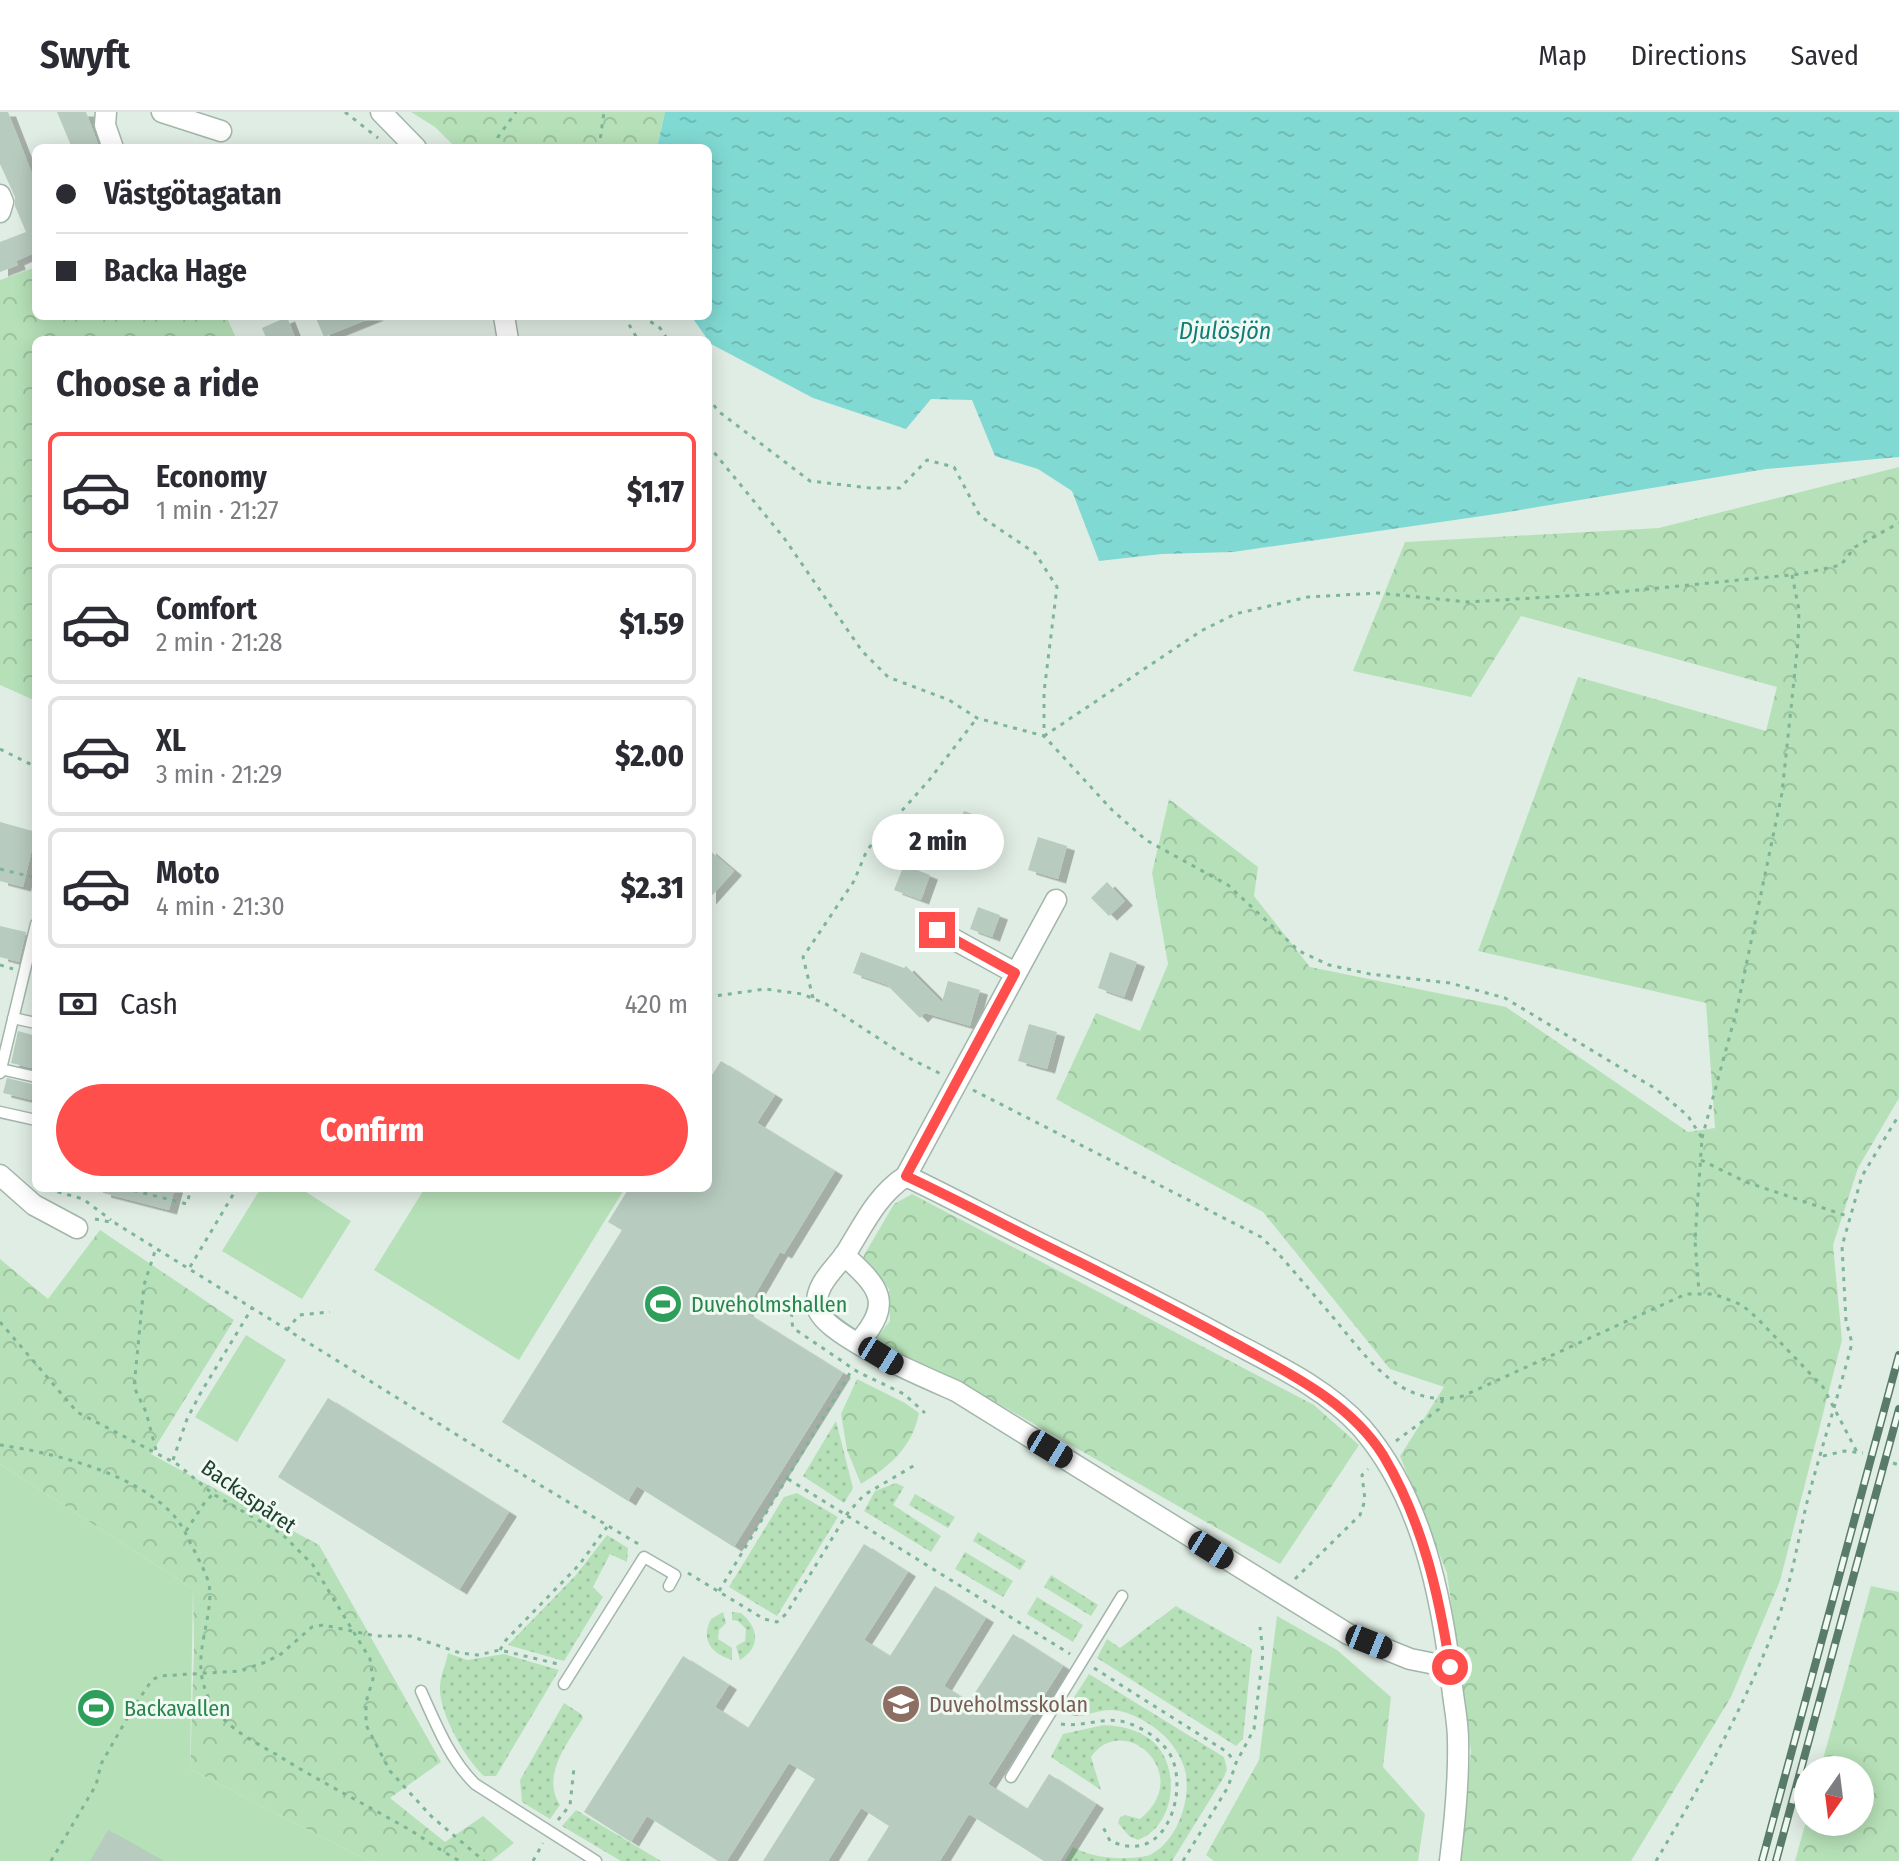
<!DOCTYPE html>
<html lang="en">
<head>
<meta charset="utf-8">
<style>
	body { margin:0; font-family:"Fira Sans Condensed",sans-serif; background:#f2f2f3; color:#2b2b33; height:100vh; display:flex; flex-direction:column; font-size:30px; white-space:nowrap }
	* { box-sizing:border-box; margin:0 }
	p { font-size:26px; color:#7c7c81 }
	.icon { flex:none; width:44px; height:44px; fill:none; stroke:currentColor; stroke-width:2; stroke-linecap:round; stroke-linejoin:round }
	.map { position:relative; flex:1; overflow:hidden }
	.side { position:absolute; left:32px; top:224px; width:680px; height:856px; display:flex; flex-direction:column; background:#fff; border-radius:12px; box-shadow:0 4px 20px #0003 }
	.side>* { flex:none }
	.banner { position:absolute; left:32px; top:32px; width:680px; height:176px; border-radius:12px; box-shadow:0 4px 20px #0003; display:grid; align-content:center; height:176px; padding:0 24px; background:#fff }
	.needle { width:52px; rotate:194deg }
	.controls { position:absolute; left:1794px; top:1644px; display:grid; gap:16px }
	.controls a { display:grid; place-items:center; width:80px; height:80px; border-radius:50%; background:#fff; box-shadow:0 4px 20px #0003; font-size:40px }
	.end { position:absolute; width:36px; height:36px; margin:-18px; border:10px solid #ff4f4c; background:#fff; box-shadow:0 0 0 4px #fff }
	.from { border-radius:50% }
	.bubble { position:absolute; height:56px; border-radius:28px; background:#fff; box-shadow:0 4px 20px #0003; font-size:26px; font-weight:800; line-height:56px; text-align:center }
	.car { position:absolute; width:24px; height:48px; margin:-24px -12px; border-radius:10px; box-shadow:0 0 6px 2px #0007; background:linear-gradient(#222 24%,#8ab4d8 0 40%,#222 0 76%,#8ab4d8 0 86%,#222 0) }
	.banner b { display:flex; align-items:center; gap:28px; height:76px; font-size:30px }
	.banner b+b { border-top:2px solid #e1e1e2 }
	.banner i { width:20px; height:20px; background:#2b2b33 }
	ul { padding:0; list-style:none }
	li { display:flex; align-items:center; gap:24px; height:120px; margin:0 16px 12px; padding:0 8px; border:4px solid #e1e1e2; border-radius:12px }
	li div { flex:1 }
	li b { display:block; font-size:30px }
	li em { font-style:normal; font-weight:800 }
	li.current { border-color:#ff4f4c }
	li>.icon { width:72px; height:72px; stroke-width:1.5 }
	h2 { padding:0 24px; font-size:36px; line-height:96px }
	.pay { display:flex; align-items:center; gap:20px; height:88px; padding:0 24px; font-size:30px }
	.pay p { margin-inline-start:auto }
	.primary-button { display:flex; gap:16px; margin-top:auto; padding:16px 24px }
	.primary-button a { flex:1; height:92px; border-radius:48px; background:#ff4f4c; color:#fff; font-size:32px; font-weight:800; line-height:92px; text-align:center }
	header { display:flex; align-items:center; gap:48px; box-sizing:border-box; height:112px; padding:0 40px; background:#fff; border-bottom:2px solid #e1e1e2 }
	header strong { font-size:38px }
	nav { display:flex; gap:44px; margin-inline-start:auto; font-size:28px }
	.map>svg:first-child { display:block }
	.grass { fill:url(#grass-dots) }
	.forest { fill:url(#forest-crowns) }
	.pitch { fill:#b6e1b8 }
	.water { fill:url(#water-ripples) }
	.building { fill:#b8cbbf; filter:url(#shadow) }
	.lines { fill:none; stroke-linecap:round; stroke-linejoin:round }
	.lane-casing { stroke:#a2b6aa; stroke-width:13 }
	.street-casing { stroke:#a2b6aa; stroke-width:23 }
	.path { stroke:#7db596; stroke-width:3; stroke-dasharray:4 6; stroke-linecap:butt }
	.lane { stroke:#fff; stroke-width:10 }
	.street { stroke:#fff; stroke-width:20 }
	.rail-casing { stroke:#597b6a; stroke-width:8 }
	.rail { stroke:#f1f9f3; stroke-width:5; stroke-dasharray:15; stroke-linecap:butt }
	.route { stroke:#ff4f4c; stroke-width:10 }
	.labels { text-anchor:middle; stroke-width:6; stroke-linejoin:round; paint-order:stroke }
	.leisure-label { font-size:22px; fill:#27864d; stroke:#f1f9f3; text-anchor:start }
	.street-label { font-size:22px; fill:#1f402f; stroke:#f1f9f3 }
	.education-label { font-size:22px; fill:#785e54; stroke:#f1f9f3; text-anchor:start }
	.water-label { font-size:24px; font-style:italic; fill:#117d77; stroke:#f1f9f3 }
</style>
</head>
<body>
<header>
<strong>Swyft</strong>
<nav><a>Map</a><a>Directions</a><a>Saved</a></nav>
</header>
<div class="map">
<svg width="1899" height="1749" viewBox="0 0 1899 1749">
	<defs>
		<pattern id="grass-dots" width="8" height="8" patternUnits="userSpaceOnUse" patternTransform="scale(2)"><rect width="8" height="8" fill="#b6e1b8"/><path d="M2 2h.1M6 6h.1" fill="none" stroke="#9cc29e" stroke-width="1.8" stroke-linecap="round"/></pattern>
		<pattern id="forest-crowns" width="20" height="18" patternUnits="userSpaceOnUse" patternTransform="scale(2)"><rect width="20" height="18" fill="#b6e1b8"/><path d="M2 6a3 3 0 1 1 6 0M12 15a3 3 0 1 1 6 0" fill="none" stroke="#9cc29e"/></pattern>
		<pattern id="water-ripples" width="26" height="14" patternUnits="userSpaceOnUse" patternTransform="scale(2)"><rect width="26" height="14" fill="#81d9d3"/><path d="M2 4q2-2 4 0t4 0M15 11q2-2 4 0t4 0" fill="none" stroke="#6fbbb5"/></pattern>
		<filter id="shadow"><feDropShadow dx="8" dy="4.5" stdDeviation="0" flood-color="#0004"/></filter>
	</defs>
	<rect width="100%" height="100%" fill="#e0ede4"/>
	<path class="grass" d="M836 1309 853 1376 844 1391 803 1364Z
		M896 1371 904 1375 893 1393 941 1424 931 1440 864 1399 875 1379Z
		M797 1381 838 1405 777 1504 729 1475 784 1385Z
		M915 1382 955 1405 948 1416 909 1393Z
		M978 1420 1026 1449 1020 1458 973 1429Z
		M607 1423 628 1436 627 1450 610 1442 593 1475 603 1485 564 1549 508 1533 576 1463Z
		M965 1440 1013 1469 1003 1485 955 1457Z
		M1051 1463 1098 1493 1091 1504 1044 1475Z
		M1037 1485 1083 1513 1073 1530 1027 1502Z
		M1176 1494 1252 1537 1243 1627 1236 1634 1097 1546 1107 1527 1120 1536Z
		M723 1500 726 1511 719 1518 718 1527 732 1536V1548C712 1542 700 1528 711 1507Z
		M732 1500 741 1501C759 1516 761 1535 740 1548L736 1534 745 1529 746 1517 738 1509 732 1508Z
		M448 1541 467 1548 504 1542 559 1558 496 1664H484C466 1648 441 1604 440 1579 439 1567 446 1552 448 1541Z
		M1089 1562 1224 1645 1227 1657 1224 1665 1172 1749H1065L1073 1735C1094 1747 1127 1749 1150 1743 1177 1729 1190 1691 1186 1663 1184 1648 1172 1630 1161 1621 1149 1610 1127 1598 1111 1598 1092 1598 1082 1609 1064 1601Z
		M564 1591 581 1602 583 1606C567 1632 541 1664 560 1693L550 1707 522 1690 520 1668Z
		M1104 1613C1121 1614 1137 1617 1151 1628 1182 1653 1176 1714 1138 1728L1129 1724 1118 1711 1120 1705 1125 1703 1140 1707C1196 1662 1123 1598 1091 1645L1101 1678 1051 1645 1063 1622Z
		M576 1698 661 1749H621L562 1714Z"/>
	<path class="forest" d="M411 0H665L657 36H456L435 15Z
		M36 155V204H226L237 228H36V589L0 573V168Z
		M1899 355V986L1858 1056 1833 1133 1842 1228 1780 1469 1731 1585 1631 1749H1459L1471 1639 1447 1461 1400 1344 1444 1275 1390 1257 1263 1100 1056 987 1096 901 1140 919 1168 852 1152 761 1169 687 1258 755 1254 784 1310 855 1506 895 1688 1020 1715 1016 1706 891 1478 839 1578 565 1766 619 1777 575 1521 504 1471 585 1353 559 1405 430 1659 416Z
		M912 1082 1314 1293 1359 1333 1280 1452 960 1270 908 1249 873 1230 890 1209 889 1177 863 1145 894 1092Z
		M100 1118 234 1208 151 1342 319 1433 441 1650 390 1686 445 1730 483 1704 514 1731 491 1749H369L190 1657 194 1536 193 1477 0 1352V1147L48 1187Z
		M857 1267 905 1291 919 1301C912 1336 890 1354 861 1372L847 1338 841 1302Z
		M1871 1474 1899 1480V1749H1795L1808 1702V1710H1860V1658H1820Z
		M1277 1504 1337 1538 1391 1585 1383 1655 1425 1702 1418 1749H1214L1206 1743 1259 1648Z"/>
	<path class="pitch" d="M261 1076H300L351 1109 302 1187 222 1139Z
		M425 1076H625L519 1248 374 1158Z
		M246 1223 286 1248 237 1330 195 1305Z
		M0 1352 193 1477 190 1657 369 1749H0Z"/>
	<path class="water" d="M665 0H1899V345L1766 357 1496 402 1233 440 1162 442 1099 449 1072 379 1038 357 995 344 972 288 931 287 906 317 813 286 711 232 691 204H708V36H657Z"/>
	<path class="building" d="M0 0H8L36 72V143L34 141 16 149 18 153 0 160V130L26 120 15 94V85L0 52Z
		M57 0H86L98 32 88 36H72Z
		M315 204H376L324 225Z
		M287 205 296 228H267L262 216Z
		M964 699 986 707 977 731 955 723Z
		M0 710 36 720 23 775 0 769Z
		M1038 725 1067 734 1058 767 1028 758Z
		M708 737 734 759 708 788Z
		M904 753 930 763 921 788 894 778Z
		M1107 770 1125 789 1109 804 1091 786Z
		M978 795 1000 803 992 825 970 817Z
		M0 814 26 820 19 850 0 845Z
		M861 840 904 856 906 854 942 890 948 869 980 878 970 914 925 901 920 906 887 873 853 861Z
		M1110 840 1137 850 1124 885 1098 876Z
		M1029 912 1057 920 1047 957 1018 949Z
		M18 919 36 924V957L11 951Z
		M721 949 775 983 757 1011 835 1059 784 1142 780 1140 745 1200 843 1261 734 1435 637 1374 628 1389 502 1310 622 1118 608 1110 629 1076H708V969Z
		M7 966 36 973V989L3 981Z
		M103 1076H175L169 1098 103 1081Z
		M328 1286 509 1400 459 1478 278 1365Z
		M864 1432 908 1460 864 1528 890 1544 935 1474 986 1506 944 1574 969 1590 1013 1522 1063 1554 988 1672 1027 1697 1049 1662 1096 1692 1060 1749H1044L969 1702 940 1749H867L889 1714 861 1696 828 1749H763L815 1667 789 1651 727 1749H718L647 1704 631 1730 584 1700 683 1544 729 1573 715 1595 748 1616Z
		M108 1718 163 1749H90Z"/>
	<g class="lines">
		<g class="lane-casing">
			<path id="lane" d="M13 906 36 911
				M1 957 36 965
				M0 961 36 812
				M0 1000 36 1008
				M564 1572 644 1445 675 1463 669 1474
				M421 1579C436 1612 449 1646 475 1672L596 1749
				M1011 1665 1122 1484"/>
		</g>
		<g class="street-casing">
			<path id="street" d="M106 0 105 13 113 36
				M162 0 221 19
				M381 0 416 36
				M0 83 3 90 0 100
				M504 204 508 228
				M937 818 1015 861
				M0 1063 34 1093 77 1116
				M906 1064 1056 788
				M844 1143C879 1175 894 1190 859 1230
				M1450 1749C1455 1709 1459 1669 1458 1628 1458 1610 1454 1592 1452 1574 1442 1485 1422 1385 1361 1315 1325 1275 1271 1251 1225 1226 1159 1190 1092 1157 1025 1124 985 1104 946 1083 906 1064 877 1083 864 1112 846 1141 835 1157 815 1172 817 1194 820 1222 929 1267 956 1279L1348 1522 1410 1547 1450 1555"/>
		</g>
		<path class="path" d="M345 0 378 26
			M497 36 498 25 516 0
			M599 36 604 0
			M624 204 638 228
			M642 204 660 216 668 228
			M708 285 718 299 810 369 870 376H900L927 348 954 355 980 404 1035 441 1057 475 1044 580V624
			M708 333 784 426 862 539 888 565 949 588 977 606 1044 624 1112 698 1146 728 1228 773 1299 839 1329 853 1370 862 1450 871 1505 886 1656 977 1688 1004 1702 1026 1695 1129 1699 1180
			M1044 624 1201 519 1235 502 1308 485 1378 481 1468 490 1598 482 1800 462 1841 453 1855 435 1899 411
			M0 637 36 655
			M0 757 36 766
			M0 853 13 857
			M708 885 765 877 802 882 826 892 907 945 941 962
			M813 886 803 845 854 769 867 738 930 667 977 606
			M973 978 1261 1125 1276 1139C1296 1162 1317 1186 1337 1210 1370 1250 1404 1298 1463 1284L1686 1182H1714L1742 1193 1757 1206 1823 1275 1857 1340
			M1702 1026 1737 897 1782 681 1798 530 1799 498 1792 463
			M1701 1048 1746 1070 1850 1105
			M124 1076 187 1092 191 1076
			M48 1077 83 1087 111 1108
			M95 1107 115 1111 470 1331 640 1433
			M190 1155 237 1076
			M797 1192 791 1205 793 1216 858 1260 904 1282 925 1301
			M0 1210 77 1300 177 1352 213 1382 282 1422 313 1453 370 1547 373 1567 366 1590V1613L390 1659 431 1704 484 1749
			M287 1218 299 1203 330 1200
			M1396 1329 1439 1297 1443 1287
			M0 1333C55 1341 139 1362 176 1406 184 1416 188 1427 194 1438 201 1453 210 1466 210 1483 208 1525 188 1555 214 1595 231 1621 262 1633 287 1649 325 1672 364 1692 403 1714 423 1725 440 1739 460 1749
			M156 1338 146 1300 134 1275 144 1173 156 1136
			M1823 1344 1845 1339 1863 1341
			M173 1348 187 1307 200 1282 252 1196
			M1893 1351 1899 1353
			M788 1367 1070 1542
			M186 1419 205 1390 213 1382
			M688 1461 764 1507 777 1510 786 1502 847 1402 864 1383 915 1353
			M1295 1467 1360 1403 1365 1388 1362 1363 1368 1357
			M719 1479 853 1256
			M500 1538 506 1528 579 1453 607 1415
			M1094 1556 1227 1640 1236 1651
			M1061 1612C1083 1616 1105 1603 1128 1611 1143 1616 1158 1626 1168 1639 1189 1669 1172 1740 1128 1734 1122 1734 1116 1731 1110 1729L1103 1715
			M558 1708 570 1693 574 1656
			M51 1749 96 1673 101 1652 133 1596 152 1568 160 1564 239 1559 266 1550 281 1542 312 1515 323 1513 376 1524H410L460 1541 478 1543 500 1538 562 1553
			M533 1749 543 1731
			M1183 1749 1228 1675 1236 1651 1254 1617 1263 1541 1260 1515
			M1656 1749C1701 1673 1743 1597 1775 1515 1791 1474 1797 1432 1807 1390 1821 1337 1838 1285 1852 1231L1846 1209 1842 1134 1862 1064 1899 1003"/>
		<use href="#lane" class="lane"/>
		<use href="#street" class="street"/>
		<g class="rail-casing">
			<path id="rail" d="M1762 1749 1899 1243
				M1776 1749 1899 1297"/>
		</g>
		<use href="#rail" class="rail"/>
	</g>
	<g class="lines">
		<path class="route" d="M937 818 1015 861 906 1064C964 1091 1021 1122 1079 1150 1133 1177 1187 1205 1240 1234 1292 1263 1350 1291 1383 1343 1422 1408 1439 1482 1450 1555"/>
	</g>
	<defs>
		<g id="stadium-disc" transform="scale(2)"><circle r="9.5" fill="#2e9e5b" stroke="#f1f9f3"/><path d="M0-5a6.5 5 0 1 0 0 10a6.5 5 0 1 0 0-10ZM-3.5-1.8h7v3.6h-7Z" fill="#fff"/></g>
		<g id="school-disc" transform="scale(2)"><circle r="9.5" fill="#8d6e63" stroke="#f1f9f3"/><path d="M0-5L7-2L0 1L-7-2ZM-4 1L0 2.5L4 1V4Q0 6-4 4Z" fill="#fff"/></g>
	</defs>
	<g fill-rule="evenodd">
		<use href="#stadium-disc" x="663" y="1192"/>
		<use href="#school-disc" x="901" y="1592"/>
		<use href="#stadium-disc" x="96" y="1596"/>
	</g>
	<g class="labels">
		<g class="leisure-label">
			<text x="691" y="1200">Duveholmshallen</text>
			<text x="124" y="1604">Backavallen</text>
		</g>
		<g class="street-label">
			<text transform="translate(249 1384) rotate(35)" y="8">Backaspåret</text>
		</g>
		<g class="education-label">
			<text x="929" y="1600">Duveholmsskolan</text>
		</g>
		<g class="water-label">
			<text x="1225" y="227">Djulösjön</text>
		</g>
	</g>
</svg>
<div class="controls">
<a><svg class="needle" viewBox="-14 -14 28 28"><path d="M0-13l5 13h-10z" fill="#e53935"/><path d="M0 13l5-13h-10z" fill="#7c7c81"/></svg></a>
</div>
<i class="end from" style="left:1450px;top:1555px"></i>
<i class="end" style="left:937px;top:818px"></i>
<div class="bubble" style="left:872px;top:702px;width:132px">2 min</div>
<i class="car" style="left:881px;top:1244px;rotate:122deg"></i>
<i class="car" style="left:1050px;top:1337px;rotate:121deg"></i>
<i class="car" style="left:1211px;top:1438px;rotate:122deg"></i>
<i class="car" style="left:1369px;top:1530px;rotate:112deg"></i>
<div class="banner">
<b><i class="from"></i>Västgötagatan</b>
<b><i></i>Backa Hage</b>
</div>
<section class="side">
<h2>Choose a ride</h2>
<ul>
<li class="current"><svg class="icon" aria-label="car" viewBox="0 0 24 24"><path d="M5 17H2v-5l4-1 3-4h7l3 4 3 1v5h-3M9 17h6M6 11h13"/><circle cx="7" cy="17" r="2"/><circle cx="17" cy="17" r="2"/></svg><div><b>Economy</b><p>1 min · 21:27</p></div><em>$1.17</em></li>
<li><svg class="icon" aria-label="car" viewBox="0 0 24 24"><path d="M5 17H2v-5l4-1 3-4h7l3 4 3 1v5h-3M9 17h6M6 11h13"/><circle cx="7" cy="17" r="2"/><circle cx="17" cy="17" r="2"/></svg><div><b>Comfort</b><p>2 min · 21:28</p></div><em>$1.59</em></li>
<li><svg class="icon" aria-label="car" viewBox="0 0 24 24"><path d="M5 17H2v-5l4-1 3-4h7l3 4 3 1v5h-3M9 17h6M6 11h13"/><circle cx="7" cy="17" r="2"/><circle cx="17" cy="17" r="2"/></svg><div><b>XL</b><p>3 min · 21:29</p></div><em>$2.00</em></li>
<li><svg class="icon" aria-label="car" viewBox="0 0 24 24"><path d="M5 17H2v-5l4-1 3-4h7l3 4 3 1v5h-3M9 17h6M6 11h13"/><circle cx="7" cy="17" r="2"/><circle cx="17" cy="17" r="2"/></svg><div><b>Moto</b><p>4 min · 21:30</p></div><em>$2.31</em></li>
</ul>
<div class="pay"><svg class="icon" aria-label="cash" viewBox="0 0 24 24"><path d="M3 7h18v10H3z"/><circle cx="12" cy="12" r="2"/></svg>Cash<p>420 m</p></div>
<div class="primary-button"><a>Confirm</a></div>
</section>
</div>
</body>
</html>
